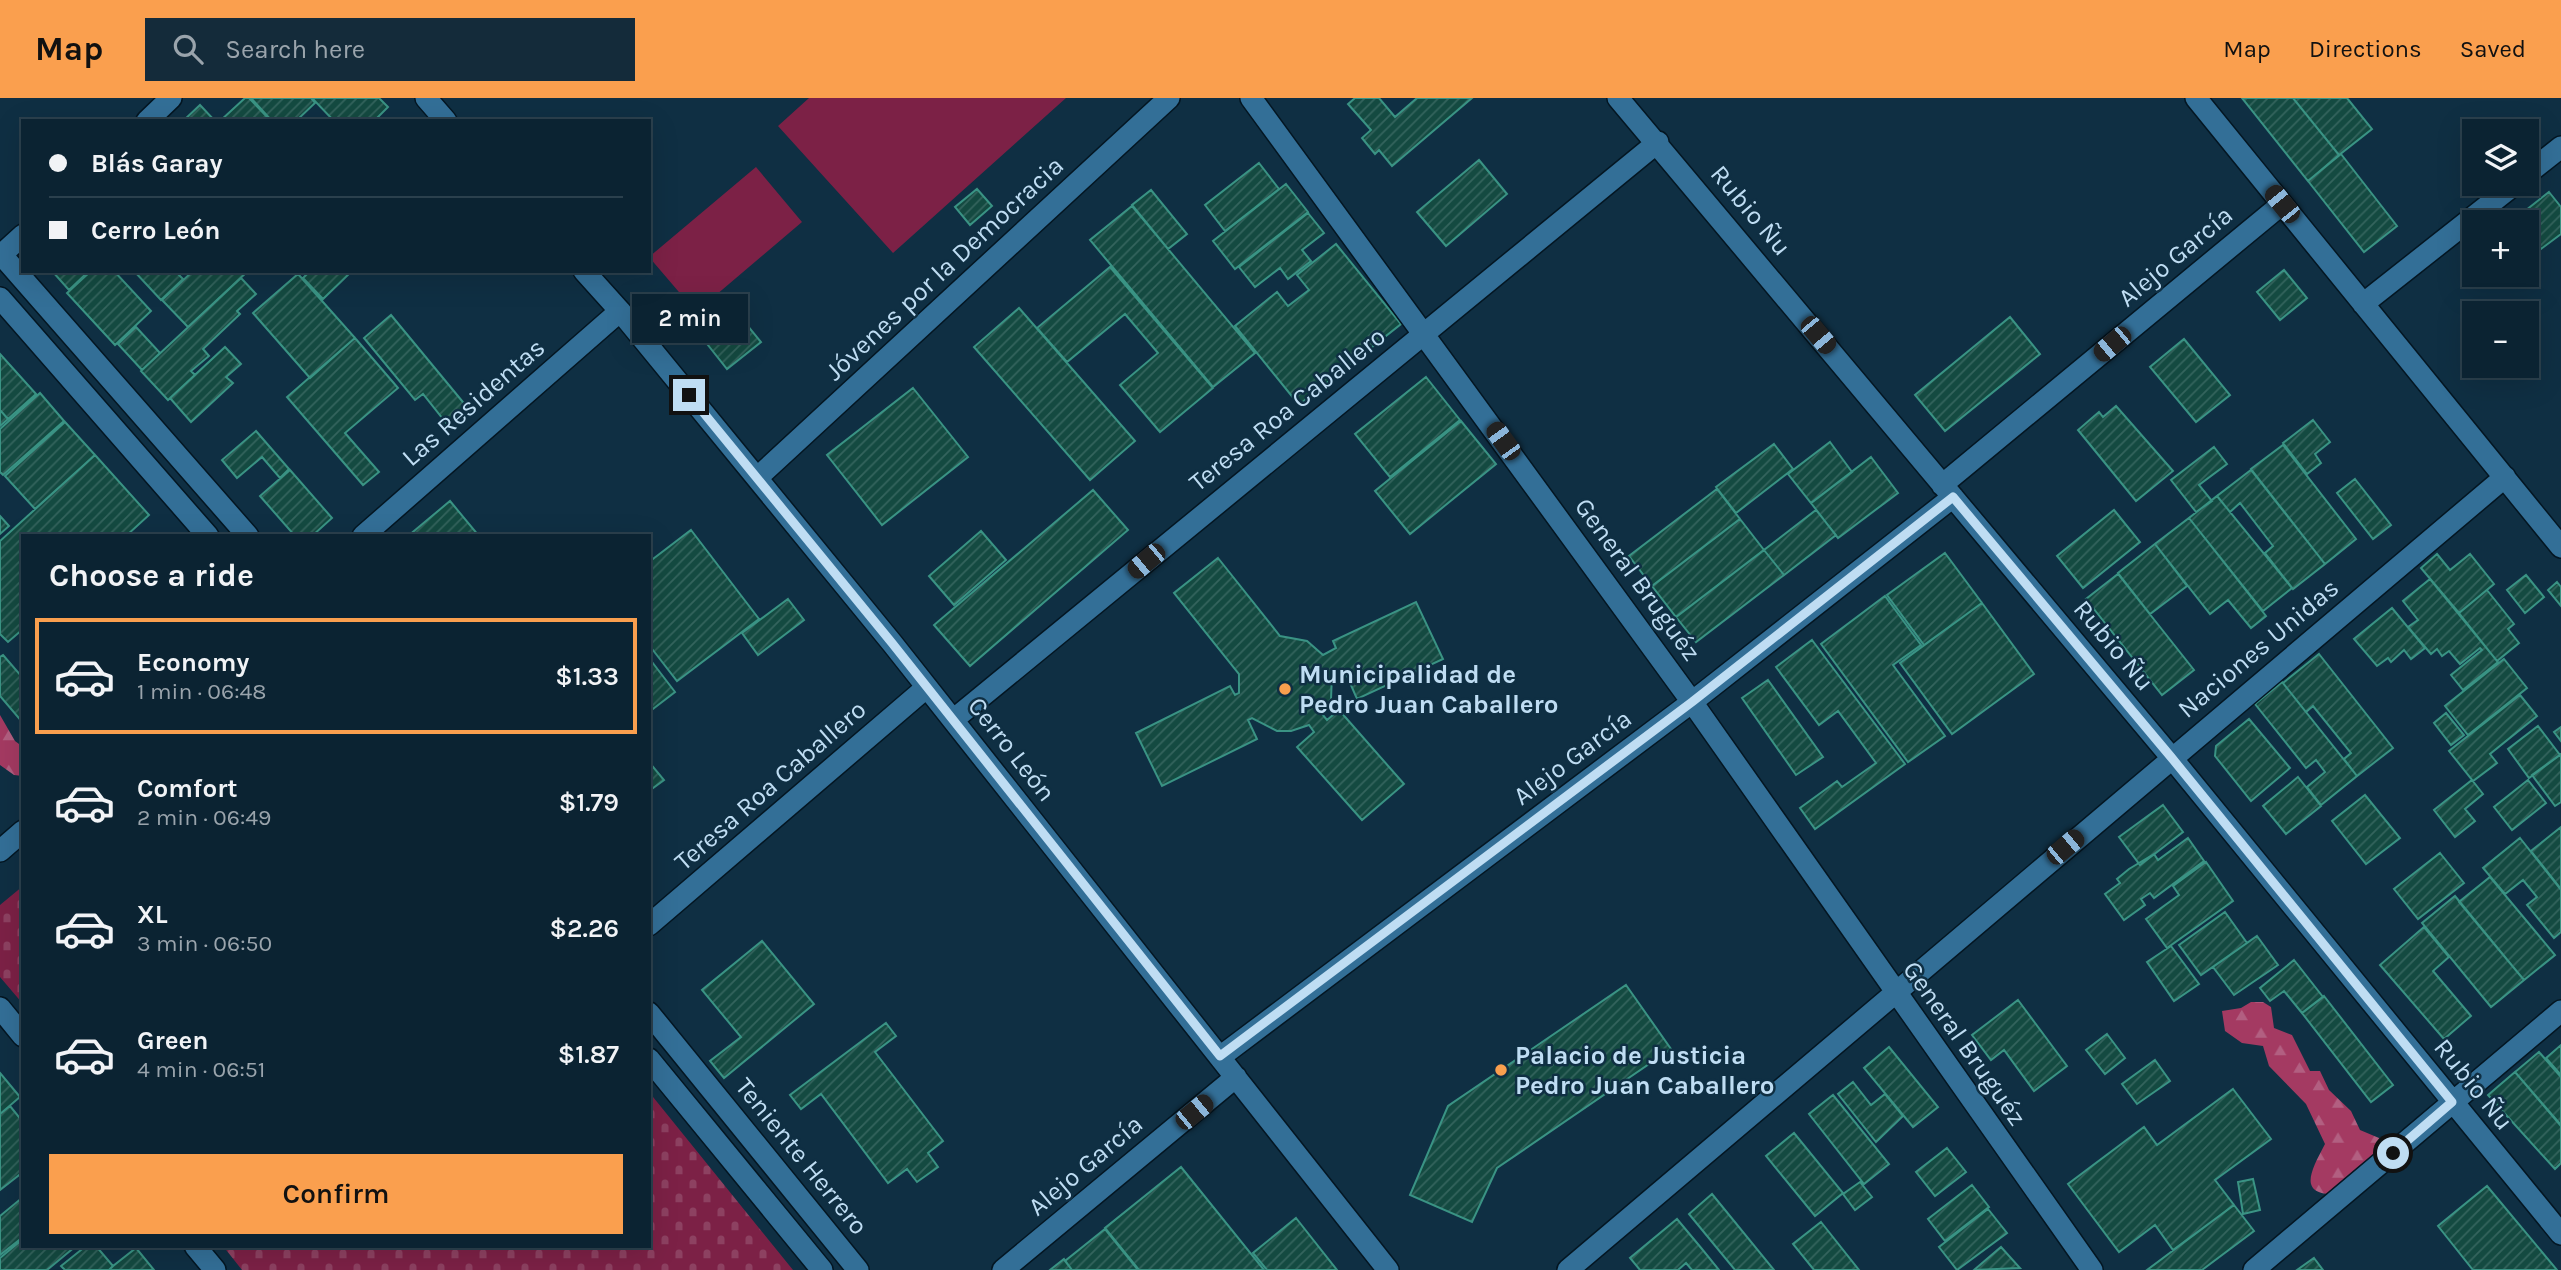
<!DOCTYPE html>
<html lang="en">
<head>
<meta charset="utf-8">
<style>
	body { margin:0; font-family:Karla,sans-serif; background:#142b3a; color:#f1f3f6; height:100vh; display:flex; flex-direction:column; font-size:26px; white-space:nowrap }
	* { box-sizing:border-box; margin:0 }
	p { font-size:23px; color:#9aa4ac }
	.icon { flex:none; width:38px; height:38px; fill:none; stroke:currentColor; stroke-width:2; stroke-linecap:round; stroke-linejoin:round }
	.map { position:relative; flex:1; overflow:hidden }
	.drawer { position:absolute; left:21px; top:436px; width:630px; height:714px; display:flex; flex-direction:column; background:#0b2332; border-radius:0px; box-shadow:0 7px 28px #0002,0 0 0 2px #2b404d }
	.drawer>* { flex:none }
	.banner { position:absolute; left:21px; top:21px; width:630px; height:154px; border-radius:0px; box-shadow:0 7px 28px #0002,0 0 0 2px #2b404d; display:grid; align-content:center; height:154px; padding:0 28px; background:#0b2332 }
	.controls { position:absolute; left:2462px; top:21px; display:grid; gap:14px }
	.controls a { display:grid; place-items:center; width:77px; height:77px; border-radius:0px; background:#0b2332; box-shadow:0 7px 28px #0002,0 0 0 2px #2b404d; font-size:35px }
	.end { position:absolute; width:32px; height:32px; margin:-16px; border:9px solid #bfddf3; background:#111; box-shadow:0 0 0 4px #111 }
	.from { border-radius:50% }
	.bubble { position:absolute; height:49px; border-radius:0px; background:#0b2332; box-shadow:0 7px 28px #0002,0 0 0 2px #2b404d; font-size:23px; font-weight:600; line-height:49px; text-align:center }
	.car { position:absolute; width:21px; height:42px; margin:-21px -10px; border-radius:9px; box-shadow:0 0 5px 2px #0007; background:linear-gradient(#222 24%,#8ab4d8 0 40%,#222 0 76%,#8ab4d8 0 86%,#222 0) }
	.banner b { display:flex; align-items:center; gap:24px; height:66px; font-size:26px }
	.banner b+b { border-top:2px solid #2b404d }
	.banner i { width:18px; height:18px; background:#f1f3f6 }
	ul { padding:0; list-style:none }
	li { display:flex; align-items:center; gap:21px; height:116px; margin:0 14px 10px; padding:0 14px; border:4px solid transparent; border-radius:0px }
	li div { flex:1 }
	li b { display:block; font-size:26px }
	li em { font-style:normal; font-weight:600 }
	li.selected { border-color:#fa9f4e }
	li>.icon { width:63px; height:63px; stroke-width:1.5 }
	h2 { padding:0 28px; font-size:32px; line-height:84px }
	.button { display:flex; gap:14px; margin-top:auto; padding:14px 28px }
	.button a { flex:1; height:80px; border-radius:0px; background:#fa9f4e; color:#111; font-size:28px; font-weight:600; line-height:80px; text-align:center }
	header { display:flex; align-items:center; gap:42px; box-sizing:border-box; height:98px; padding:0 35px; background:#fa9f4e; color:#111 }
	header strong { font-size:33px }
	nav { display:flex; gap:38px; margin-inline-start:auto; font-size:24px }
	.search { width:490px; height:63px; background:#142b3a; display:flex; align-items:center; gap:18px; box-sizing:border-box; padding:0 24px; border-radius:0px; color:#9aa4ac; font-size:26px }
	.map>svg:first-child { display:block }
	.green { fill:#7c2146 }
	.forest { fill:url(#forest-firs) }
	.cemetery { fill:url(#cemetery-stones) }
	.building { fill:url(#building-hatch); stroke:#3a9384; stroke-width:2 }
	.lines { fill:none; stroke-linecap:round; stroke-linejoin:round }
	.minor-casing { stroke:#041622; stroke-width:24 }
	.minor { stroke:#336f97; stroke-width:21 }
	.route { stroke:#bfddf3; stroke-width:9 }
	.poi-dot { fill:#fa9f4e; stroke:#0f2f43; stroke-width:2.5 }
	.labels { text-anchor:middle; stroke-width:5; stroke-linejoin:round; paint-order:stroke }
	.street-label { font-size:26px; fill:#bfddf3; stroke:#0f2f43 }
	.poi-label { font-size:26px; font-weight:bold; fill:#bfddf3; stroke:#0f2f43; text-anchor:start }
</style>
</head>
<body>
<header>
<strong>Map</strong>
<div class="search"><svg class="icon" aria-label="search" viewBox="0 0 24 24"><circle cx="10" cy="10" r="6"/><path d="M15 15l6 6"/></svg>Search here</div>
<nav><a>Map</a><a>Directions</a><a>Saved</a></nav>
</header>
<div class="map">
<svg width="2561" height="1172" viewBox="0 0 2561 1172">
	<defs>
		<pattern id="forest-firs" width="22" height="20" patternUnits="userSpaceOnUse" patternTransform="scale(1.75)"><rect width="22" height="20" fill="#a43a62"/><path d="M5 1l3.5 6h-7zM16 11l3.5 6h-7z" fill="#b25f81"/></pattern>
		<pattern id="cemetery-stones" width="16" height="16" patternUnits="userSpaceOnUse" patternTransform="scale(1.75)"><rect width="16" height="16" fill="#7c2146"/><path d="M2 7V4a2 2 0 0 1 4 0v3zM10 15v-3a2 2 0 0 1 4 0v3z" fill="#8d4161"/></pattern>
		<pattern id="building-hatch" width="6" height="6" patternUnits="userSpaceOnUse" patternTransform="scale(1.75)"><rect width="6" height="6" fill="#144a41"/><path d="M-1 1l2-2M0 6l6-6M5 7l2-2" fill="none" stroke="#34645d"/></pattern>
	</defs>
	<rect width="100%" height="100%" fill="#0f2f43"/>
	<path class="green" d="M809 0H1066L893 155 778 28Z
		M756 69 802 124 696 214 649 159Z"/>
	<path class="forest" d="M0 617 15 643 23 649V678L14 677 0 667Z
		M2251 904H2263L2271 909 2274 930 2292 937 2310 973H2320L2329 992 2351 1013 2360 1032 2379 1040 2385 1049 2346 1096C2297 1100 2308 1078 2325 1046L2306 1006 2269 968 2263 948 2242 945 2225 933 2222 913 2241 910Z"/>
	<path class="cemetery" d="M23 788V906L0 879V807Z
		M649 994 793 1172H242L223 1148H649Z"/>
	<path class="building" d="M245 0H249L271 23H220Z
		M251 0H311L315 5 296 23H272Z
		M312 0H379L388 9 374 23H334Z
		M1355 0H1379L1395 19 1417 0H1472L1392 68 1379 52 1375 56 1362 40 1371 32 1348 6Z
		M2242 0H2293L2339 57 2308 83Z
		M2293 0H2347L2372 31 2339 57Z
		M200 7 215 23H183Z
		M2341 56 2397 128 2364 154 2308 83Z
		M1479 62 1507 96 1446 148 1417 114Z
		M1259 65 1279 91 1225 133 1205 107Z
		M1286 86 1308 114 1235 171 1213 143Z
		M977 91 992 108 970 127 955 109Z
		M1151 92 1187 136 1168 151 1132 107Z
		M2549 94 2561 109V136L2541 151 2527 134V124H2519L2516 120Z
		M1132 108 1255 255 1213 289 1090 142Z
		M1308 115 1324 135 1302 152 1311 163 1288 181 1280 170 1255 189 1239 169Z
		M1336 146 1401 226 1299 307 1235 228 1277 194 1288 208 1309 192 1297 177Z
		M1110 169 1213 290 1160 334 1120 287 1158 255 1125 216 1067 264 1037 230Z
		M2284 172 2307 200 2280 222 2257 194Z
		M52 173H89L69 192Z
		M91 173H114L151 213 115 247 67 195Z
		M134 173H175L183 181 161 202Z
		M193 173H248L188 229 162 202Z
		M310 173H352L323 201 303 180Z
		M298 176 355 240 310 280 253 215Z
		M241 180 256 196 237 213 240 216 203 251 209 258 191 273 195 277 168 302 141 273Z
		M729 205 761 244 727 271 696 232Z
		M1019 210 1135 343 1090 382 974 249Z
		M391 217 467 309 447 326 423 296 415 302 364 240Z
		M2010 219 2040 256 1945 333 1915 297Z
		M136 229 160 255 142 272 118 246Z
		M355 240 398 290 345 335 379 374 363 387 287 299Z
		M2184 241 2230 297 2196 324 2150 269Z
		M225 249 241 266 226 279 233 285 191 324 170 300Z
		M0 256 36 296 8 321 0 312Z
		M1426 279 1460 322 1390 379 1355 336Z
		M913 290 968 359 882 427 827 357Z
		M40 295 64 323 3 377 0 374V331Z
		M2116 308 2173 373 2136 403 2078 332 2099 314 2103 319Z
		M0 312 8 321 0 328Z
		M2313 322 2330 344 2315 356 2321 365 2307 376 2283 345Z
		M1461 323 1496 366 1410 436 1375 393Z
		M65 324 95 357 35 411 5 378Z
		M256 333 289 371 280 380 262 359 237 380 222 362Z
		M1830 344 1852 374 1811 405 1788 376Z
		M1774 346 1793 371 1736 415 1716 389Z
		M2283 347 2356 441 2325 466 2251 371Z
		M2214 349 2227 366 2199 387 2212 403 2196 414 2171 382Z
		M95 357 149 417 126 438H23V531L8 544 0 536V443Z
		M1871 359 1898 395 1838 440 1811 405Z
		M290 372 332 420 312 438H295L260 398Z
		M2251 372 2325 466 2293 491 2265 455 2273 448 2240 405 2230 414 2217 398Z
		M2355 381 2391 427 2373 441 2337 395Z
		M1717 391 1740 421 1652 488 1629 458Z
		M1093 392 1128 432 970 568 934 527Z
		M2217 398 2292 490 2263 513 2189 420Z
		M450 403 479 438H408Z
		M1816 412 1836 437 1784 477 1764 452Z
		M2114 412 2140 444 2083 490 2057 458Z
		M0 418 9 428 0 436Z
		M2189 420 2266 518 2251 530 2228 502 2210 516 2155 446Z
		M1740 421 1764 452 1676 519 1652 488Z
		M691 432 759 521 677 583 649 547V464Z
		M981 433 1006 462 954 507 929 478Z
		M2155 446 2187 488 2150 516 2118 475Z
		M1764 452 1784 477 1696 544 1676 519Z
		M1945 455 1982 505 1924 547 1887 497Z
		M2437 456 2450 472 2470 456 2494 486 2459 515 2421 470Z
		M1218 460 1280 538 1307 543 1323 557 1336 550 1333 543 1416 504 1443 561 1357 601 1344 571 1332 576 1331 601 1322 616 1327 622 1339 612 1404 686 1362 722 1297 649 1314 634 1309 627 1291 633H1277L1252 620 1248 622 1257 641 1162 688 1136 635 1230 588 1235 597 1239 595V576L1174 495Z
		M2118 476 2194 572 2162 597 2086 501Z
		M2526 477 2544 499 2525 515 2507 492Z
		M2430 481 2498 564 2463 592 2451 577 2482 552 2480 550 2460 566 2449 553 2442 558 2437 551 2431 556 2408 529 2418 522 2403 503Z
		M2557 484 2561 489V508L2548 492Z
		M2487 492 2514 526 2508 531 2519 545 2497 563 2459 515Z
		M1885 498 1921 547 1893 567 1945 638 1908 664 1821 546Z
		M788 501 804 522 758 557 742 535Z
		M1982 505 2034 576 1952 636 1900 565Z
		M2392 510 2425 550 2411 561 2404 552 2391 564 2388 560 2377 568 2354 541Z
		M1812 542 1905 666 1815 731 1800 710 1837 683 1842 689 1876 665 1838 613 1819 627 1776 569Z
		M2319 556 2393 650 2357 678 2344 661 2351 655 2313 608 2306 614 2283 585Z
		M3 557 23 580V625L0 598V559Z
		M649 560 675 594 649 614Z
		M2504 561 2527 590 2468 637 2445 608Z
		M1768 582 1823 659 1796 677 1742 600Z
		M2282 584 2357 678 2321 707 2307 689 2325 674 2316 662 2306 670 2255 606Z
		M2520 597 2537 618 2490 656 2497 665 2473 683 2449 653Z
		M2446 615 2464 637 2451 647 2434 625Z
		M2249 621 2290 670 2251 703 2215 658 2216 648Z
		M2538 628 2560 657 2529 680 2508 651Z
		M2561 629V643L2554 634Z
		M2561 656V704L2555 708 2532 677Z
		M649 664 664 682 649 693Z
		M2298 679 2321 708 2286 736 2263 708Z
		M2472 682 2483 696 2465 711 2475 723 2455 739 2434 712Z
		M2528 682 2546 705 2512 732 2494 709Z
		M2365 697 2400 740 2366 766 2332 723Z
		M2163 707 2183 734 2140 767 2119 739Z
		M2561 729V791L2531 753Z
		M2188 740 2204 763 2154 800 2150 795 2141 801 2145 807 2124 822 2105 796 2120 785 2117 781 2129 771 2154 756 2158 762Z
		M2520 740 2561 792V834L2554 840 2527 807 2537 799 2523 782 2505 796 2483 770Z
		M2440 755 2464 785 2418 821 2394 791Z
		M2206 764 2233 803 2167 850 2146 821 2179 797 2173 788Z
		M2490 779 2555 857 2524 882 2459 804Z
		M2455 798 2524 882 2491 909 2422 825Z
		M2225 814 2247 845 2201 877 2179 847Z
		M2424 829 2449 859 2433 873 2471 918 2444 941 2380 867Z
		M2257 838 2278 867 2234 897 2213 869Z
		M762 843 814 906 724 980 710 963 741 939 702 892Z
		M2171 848 2199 886 2174 903 2147 864Z
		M2294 862 2323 899 2302 915 2284 893 2270 903 2260 890Z
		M1626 887 1671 951 1497 1070 1472 1124 1410 1097 1448 1008Z
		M2324 898 2393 987 2371 1004 2302 915Z
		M2018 902 2067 968 2034 993 2004 952 1991 962 1972 937Z
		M886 925 896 938 875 954 943 1043 928 1055 938 1069 917 1084 907 1071 888 1085 821 996 801 1011 790 997Z
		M2107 936 2125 960 2105 976 2086 952Z
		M2561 947V977L2546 960Z
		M1889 949 1938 1009 1913 1029 1864 970Z
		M2539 954 2561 979V1027L2515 974Z
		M2155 962 2170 983 2137 1006 2122 986Z
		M2515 974 2561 1028V1065L2555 1071 2488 997Z
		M0 975 20 999 0 1016Z
		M1853 984 1871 1007 1885 996 1903 1018 1876 1044 1838 996Z
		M2233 991 2271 1041 2215 1082 2234 1107 2173 1152 2155 1127 2119 1154 2068 1086 2144 1029 2157 1047Z
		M1833 997 1889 1066 1864 1086 1809 1016Z
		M10 1008 23 1024V1074L0 1092V1016Z
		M1794 1035 1843 1095 1815 1118 1766 1058Z
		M1947 1050 1966 1074 1935 1098 1916 1074Z
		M1181 1069 1264 1172H1139L1105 1130Z
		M2253 1081 2260 1112 2243 1116 2238 1084Z
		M1860 1084 1872 1099 1855 1112 1843 1096Z
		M1972 1087 1989 1109 1945 1143 1928 1121Z
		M2487 1088 2557 1172H2473L2438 1128Z
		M1712 1096 1774 1172H1735L1689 1116Z
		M23 1099V1139L0 1157V1118Z
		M2234 1107 2254 1133 2202 1172H2147Z
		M1988 1111 2007 1135 1957 1172 1939 1149Z
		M1296 1120 1337 1172H1267L1253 1155Z
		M1677 1121 1702 1151 1719 1172H1692L1686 1165 1678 1172H1640L1630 1160Z
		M1821 1124 1859 1172H1814L1793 1146Z
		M1105 1131 1138 1172H1072L1065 1163Z
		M23 1141V1148H76L47 1172H0V1160Z
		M86 1148H96L113 1168 109 1172H65L61 1168Z
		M2001 1149 2020 1170 1974 1172Z
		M136 1150 154 1172H109L113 1168Z
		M2314 1160 2323 1172H2297Z
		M1064 1161 1072 1172H1050Z"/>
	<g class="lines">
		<g class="minor-casing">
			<path id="minor" d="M426 0 446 23
				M1251 0 1692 604 2092 1172
				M1618 0 2171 659 2561 1136
				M2196 0 2561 449
				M147 23 171 0
				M2527 76 2561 49
				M0 155 248 438
				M0 158 23 137
				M584 173 620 213 892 545 1388 1172
				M0 200 208 438
				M2363 206 2515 86
				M757 380 1169 0
				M1942 387 2282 106
				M363 438 620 213
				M953 622 1658 44
				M0 753 23 733
				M649 827 927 589
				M0 910 23 938
				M649 915 858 1172
				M1220 959 1692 604 1953 399
				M649 961 822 1172
				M195 1148 215 1172
				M1003 1172 1236 979
				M1568 1172 2505 379
				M2254 1172 2561 913"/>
		</g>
		<use href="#minor" class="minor"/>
	</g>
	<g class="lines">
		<path class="route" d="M689 297 892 545 1220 958 1692 604 1953 399 2171 659 2452 1004 2393 1055"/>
	</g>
	<g class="poi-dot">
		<circle cx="1285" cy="591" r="7"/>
		<circle cx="1501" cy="972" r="7"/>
	</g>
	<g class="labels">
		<g class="street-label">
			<text transform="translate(1751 112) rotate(50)" y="9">Rubio Ñu</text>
			<text transform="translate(2175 158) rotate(-40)" y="9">Alejo García</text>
			<text transform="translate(944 170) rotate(-43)" y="9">Jóvenes por la Democracia</text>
			<text transform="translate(473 304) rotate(-41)" y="9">Las Residentas</text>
			<text transform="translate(1287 311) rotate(-39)" y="9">Teresa Roa Caballero</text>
			<text transform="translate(1638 481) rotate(54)" y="9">General Bruguéz</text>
			<text transform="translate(2114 547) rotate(50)" y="9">Rubio Ñu</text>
			<text transform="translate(2258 550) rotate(-40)" y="9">Naciones Unidas</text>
			<text transform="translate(1012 651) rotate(52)" y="9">Cerro León</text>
			<text transform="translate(1572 659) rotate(-37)" y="9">Alejo García</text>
			<text transform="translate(770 687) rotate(-41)" y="9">Teresa Roa Caballero</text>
			<text transform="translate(1965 945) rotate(55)" y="9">General Bruguéz</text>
			<text transform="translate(2474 986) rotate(51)" y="9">Rubio Ñu</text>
			<text transform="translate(802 1058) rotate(51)" y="9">Teniente Herrero</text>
			<text transform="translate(1085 1067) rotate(-40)" y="9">Alejo García</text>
		</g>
		<g class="poi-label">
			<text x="1299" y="585">Municipalidad de<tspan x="1299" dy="30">Pedro Juan Caballero</tspan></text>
			<text x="1515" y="966">Palacio de Justicia<tspan x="1515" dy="30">Pedro Juan Caballero</tspan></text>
		</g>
	</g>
</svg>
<div class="controls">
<a><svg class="icon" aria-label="layers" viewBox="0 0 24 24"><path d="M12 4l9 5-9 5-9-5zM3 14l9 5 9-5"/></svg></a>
<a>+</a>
<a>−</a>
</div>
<i class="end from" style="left:2393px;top:1055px"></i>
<i class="end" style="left:689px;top:297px"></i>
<div class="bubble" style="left:632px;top:196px;width:116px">2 min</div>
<i class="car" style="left:2282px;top:106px;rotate:321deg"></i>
<i class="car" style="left:1818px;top:237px;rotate:140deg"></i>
<i class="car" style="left:2112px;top:246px;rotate:230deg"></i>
<i class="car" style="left:1503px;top:343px;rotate:324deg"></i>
<i class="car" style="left:1146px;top:463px;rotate:230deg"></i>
<i class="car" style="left:2065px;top:749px;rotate:50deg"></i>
<i class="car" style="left:1194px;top:1014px;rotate:51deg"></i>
<div class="banner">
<b><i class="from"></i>Blás Garay</b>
<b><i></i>Cerro León</b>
</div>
<section class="drawer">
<h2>Choose a ride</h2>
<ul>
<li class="selected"><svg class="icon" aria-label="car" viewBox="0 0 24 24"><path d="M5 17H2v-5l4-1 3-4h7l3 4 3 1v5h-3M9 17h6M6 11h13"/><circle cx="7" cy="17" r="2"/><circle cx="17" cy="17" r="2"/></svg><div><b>Economy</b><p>1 min · 06:48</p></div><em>$1.33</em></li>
<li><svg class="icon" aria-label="car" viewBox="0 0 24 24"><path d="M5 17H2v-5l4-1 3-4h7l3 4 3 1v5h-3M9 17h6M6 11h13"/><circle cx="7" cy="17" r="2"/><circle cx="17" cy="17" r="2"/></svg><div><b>Comfort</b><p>2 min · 06:49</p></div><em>$1.79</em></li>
<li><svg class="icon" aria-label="car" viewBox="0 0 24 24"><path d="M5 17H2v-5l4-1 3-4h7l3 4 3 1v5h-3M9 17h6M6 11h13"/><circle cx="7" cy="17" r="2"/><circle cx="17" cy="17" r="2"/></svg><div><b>XL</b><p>3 min · 06:50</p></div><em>$2.26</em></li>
<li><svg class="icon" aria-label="car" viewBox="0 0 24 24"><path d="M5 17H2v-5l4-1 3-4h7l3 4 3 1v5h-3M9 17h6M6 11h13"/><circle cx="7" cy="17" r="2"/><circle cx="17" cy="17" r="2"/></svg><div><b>Green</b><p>4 min · 06:51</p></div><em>$1.87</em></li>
</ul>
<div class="button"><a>Confirm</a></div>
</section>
</div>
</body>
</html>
